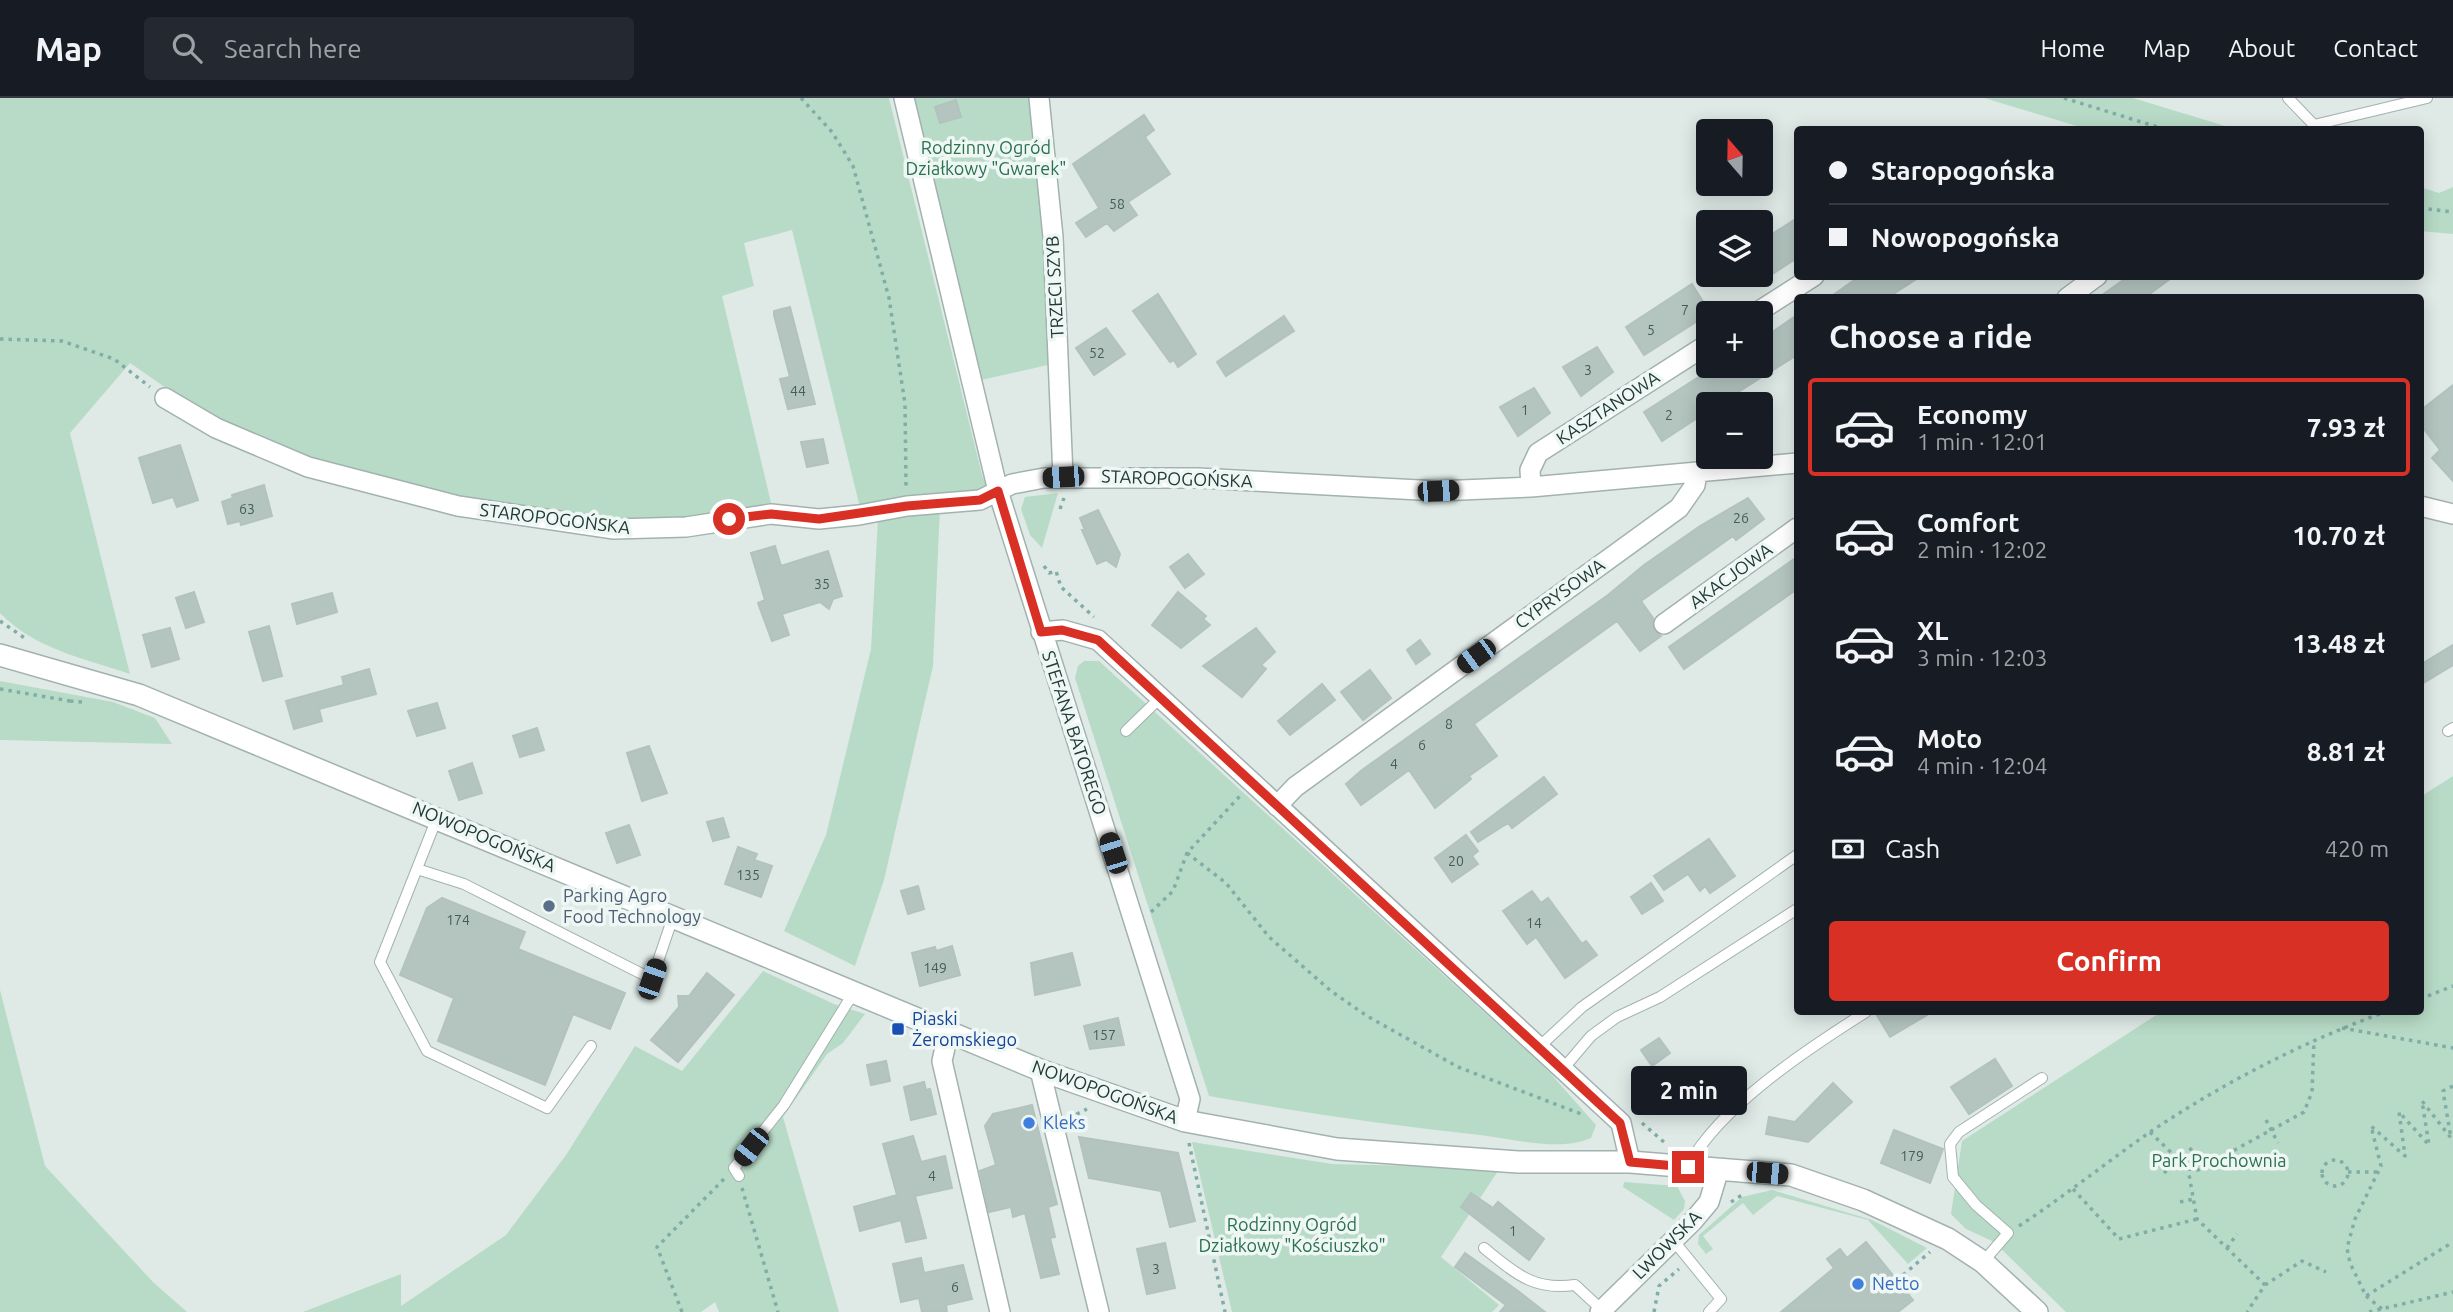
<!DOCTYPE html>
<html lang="en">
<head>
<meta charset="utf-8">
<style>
	body { margin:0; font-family:Ubuntu,sans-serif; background:#242831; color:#f1f3f6; height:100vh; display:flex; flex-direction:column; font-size:26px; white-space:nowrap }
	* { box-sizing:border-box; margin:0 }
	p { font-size:23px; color:#9ea1a6 }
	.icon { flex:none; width:38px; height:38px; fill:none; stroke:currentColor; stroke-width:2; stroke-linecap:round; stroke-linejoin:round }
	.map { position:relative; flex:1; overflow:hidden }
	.details { position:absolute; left:1794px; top:196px; width:630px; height:721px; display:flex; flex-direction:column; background:#171b24; border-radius:7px; box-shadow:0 4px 18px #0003 }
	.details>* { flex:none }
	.banner { position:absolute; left:1794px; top:28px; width:630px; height:154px; border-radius:7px; box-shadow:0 4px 18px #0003; display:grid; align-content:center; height:154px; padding:0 35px; background:#171b24 }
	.needle { width:46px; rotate:340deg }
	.fabs { position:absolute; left:1696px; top:21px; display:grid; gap:14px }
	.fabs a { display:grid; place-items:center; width:77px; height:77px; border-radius:7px; background:#171b24; box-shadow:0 4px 18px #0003; font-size:35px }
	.end { position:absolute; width:32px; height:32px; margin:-16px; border:9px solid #d93025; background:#fff; box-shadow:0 0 0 4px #fff }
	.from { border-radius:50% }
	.bubble { position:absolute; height:49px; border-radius:7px; background:#171b24; box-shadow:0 4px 18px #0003; font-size:23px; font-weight:700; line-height:49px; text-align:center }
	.car { position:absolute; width:21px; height:42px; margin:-21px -10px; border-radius:9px; box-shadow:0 0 5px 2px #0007; background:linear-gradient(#222 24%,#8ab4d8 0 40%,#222 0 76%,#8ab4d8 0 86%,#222 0) }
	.banner b { display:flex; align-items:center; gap:24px; height:66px; font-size:26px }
	.banner b+b { border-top:2px solid #363941 }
	.banner i { width:18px; height:18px; background:#f1f3f6 }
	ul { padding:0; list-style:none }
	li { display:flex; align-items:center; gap:21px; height:98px; margin:0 14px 10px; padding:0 21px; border:4px solid transparent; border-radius:7px }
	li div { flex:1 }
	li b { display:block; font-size:26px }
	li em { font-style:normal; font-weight:700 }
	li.active { border-color:#d93025 }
	li>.icon { width:63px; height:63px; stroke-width:1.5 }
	h2 { padding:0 35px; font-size:32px; line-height:84px }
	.pay { display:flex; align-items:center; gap:18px; height:77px; padding:0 35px; font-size:26px }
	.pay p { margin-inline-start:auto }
	.action { display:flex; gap:14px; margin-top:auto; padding:14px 35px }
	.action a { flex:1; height:80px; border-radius:7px; background:#d93025; color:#fff; font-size:28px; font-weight:700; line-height:80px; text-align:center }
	header { display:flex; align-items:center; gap:42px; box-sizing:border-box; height:98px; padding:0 35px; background:#171b24; border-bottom:2px solid #363941 }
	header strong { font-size:33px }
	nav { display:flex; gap:38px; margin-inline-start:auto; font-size:24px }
	.search { width:490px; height:63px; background:#242831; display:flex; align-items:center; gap:18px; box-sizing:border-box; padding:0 24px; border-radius:7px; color:#9ea1a6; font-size:26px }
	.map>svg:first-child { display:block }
	.green { fill:#b8dbc7 }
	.building { fill:#b4c5c0; stroke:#b2c3bf; stroke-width:2 }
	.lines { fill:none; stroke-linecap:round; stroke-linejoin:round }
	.service-casing { stroke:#a2b2af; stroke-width:12 }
	.minor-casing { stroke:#a2b2af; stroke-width:22 }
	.tertiary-casing { stroke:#a2b2af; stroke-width:24 }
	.path { stroke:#80ada7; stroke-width:3.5; stroke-dasharray:3.5 5; stroke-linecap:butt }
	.service { stroke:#fff; stroke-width:10 }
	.minor { stroke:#fff; stroke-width:19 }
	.tertiary { stroke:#fff; stroke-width:21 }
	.route { stroke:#d93025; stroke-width:9 }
	.service-dot { fill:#5c6f8a; stroke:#eff7f4; stroke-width:2.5 }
	.transit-dot { fill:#1a4fb4; stroke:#eff7f4; stroke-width:2.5 }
	.shop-dot { fill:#3f7fe0; stroke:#eff7f4; stroke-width:2.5 }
	.labels { text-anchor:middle; stroke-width:7; stroke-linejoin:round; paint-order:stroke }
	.number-label { font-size:14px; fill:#455d59 }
	.park-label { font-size:18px; fill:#2b7051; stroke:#eff7f4 }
	.street-label { font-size:18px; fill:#203a37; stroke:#eff7f4 }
	.service-label { font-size:18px; fill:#4e5e75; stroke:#eff7f4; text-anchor:start }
	.transit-label { font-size:18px; fill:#164399; stroke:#eff7f4; text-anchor:start }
	.shop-label { font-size:18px; fill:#366cbe; stroke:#eff7f4; text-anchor:start }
</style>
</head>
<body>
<header>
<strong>Map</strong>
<div class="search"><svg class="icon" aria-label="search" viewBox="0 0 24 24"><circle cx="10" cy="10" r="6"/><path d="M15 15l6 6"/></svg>Search here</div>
<nav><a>Home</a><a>Map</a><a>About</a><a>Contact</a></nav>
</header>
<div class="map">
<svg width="2453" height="1214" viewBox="0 0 2453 1214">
	<rect width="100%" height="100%" fill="#dfeae7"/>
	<path class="green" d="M0 0H889L982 377 994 404 940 409 933 568 884 782 855 868 784 833 826 737 871 551 878 420 863 422 792 132 744 145 754 188 722 198 772 409 622 426 460 400 310 363 218 326 130 265 70 335 130 576C83 560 35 551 0 515Z
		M910 0H1039L1061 264 981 282Z
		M1984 0H2133L2235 31H2087Z
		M2420 89 2439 95 2453 89V136L2420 133Z
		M1058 395 1042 450 1030 437 1021 411 1025 399Z
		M1084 563H1099L1517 944 1550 975 1596 1027 1591 1040C1560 1054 1513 1041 1480 1037 1389 1027 1299 1014 1209 998L1075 580 1078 568Z
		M0 583 113 604 155 620 172 646 0 642Z
		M2453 678V1214H2066L1994 1144 1966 1131 1951 1116 1962 1043 2161 914H2420V699Z
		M763 873 834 906 865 916 843 945 827 956 783 1019 839 1214H719L715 1204 701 1214H303L401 1176V1208L506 1137 566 1057 635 948 682 973Z
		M0 892 45 1068 153 1184 187 1214H0Z
		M1192 1044 1332 1066 1500 1070 1441 1159 1499 1207 1492 1214H1232Z
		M1624 1084 1677 1088 1685 1103 1684 1111 1674 1122 1623 1089Z
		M1772 1092 1872 1122 1927 1150 1908 1166 1868 1122 1777 1098 1753 1117 1743 1105 1703 1138 1713 1151 1706 1156 1698 1146 1699 1137 1742 1099Z"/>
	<path class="building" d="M956 2 961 19 940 25 935 9Z
		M1144 17 1154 32 1145 39 1170 76 1128 104 1137 117 1114 133 1107 125 1086 139 1076 125 1099 110 1073 66Z
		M1797 120V160L1760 184V144Z
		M1860 178H1921L1887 200H1829Z
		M2129 178H2174L2144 200H2098Z
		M1692 186 1710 215 1644 257 1626 229Z
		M1158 196 1196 256 1178 269 1174 262 1170 264 1133 213Z
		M790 209 815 306 788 311 780 281 790 279 774 217V213Z
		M1797 217V257L1719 306H1708V313L1662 343 1644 314 1716 268H1760L1761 242Z
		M1284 218 1294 233 1226 278 1217 264Z
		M1106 230 1125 256 1094 277 1076 250Z
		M1597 249 1613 274 1581 298 1563 269Z
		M2453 287V383L2432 360 2440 352 2420 326V313Z
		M1534 290 1550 315 1518 338 1500 309Z
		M823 341 828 365 807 369 801 344Z
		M180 347 198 402 177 409 173 399 153 405 139 360Z
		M264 387 272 418 241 427 240 423 228 426 222 404 233 400 232 397Z
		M1748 400 1764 421 1736 442 1733 438 1641 503 1653 520 1654 533 1661 538 1640 553 1617 523 1474 626 1497 658 1469 678 1471 681 1435 710 1409 672 1361 707 1346 686 1362 672 1608 497 1644 467 1700 428Z
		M1098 412 1120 456 1116 469 1106 462 1097 466 1082 432H1085L1080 420Z
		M775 448 781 468 828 453 842 498 833 501 829 511 820 504 782 516 789 537 772 543 758 505 765 502 751 455Z
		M1188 456 1204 476 1185 490 1170 469Z
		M1797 459V491L1684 571 1669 549Z
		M194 494 204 524 186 530 176 500Z
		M1178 494 1206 518 1203 521 1210 527 1181 550 1152 527Z
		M332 495 337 514 297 526 292 506Z
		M269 528 282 578 263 583 249 534Z
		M170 530 179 561 152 569 143 537Z
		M1256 530 1275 554 1261 567 1266 571 1242 599 1203 568Z
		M1420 542 1430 556 1416 566 1407 552Z
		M2453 547V567L2420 587V567Z
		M369 571 376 596 319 611 322 623 294 631 286 603 344 587 342 579Z
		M1370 572 1391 600 1363 622 1341 594Z
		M1322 586 1335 602 1290 637 1278 623Z
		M437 605 445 630 417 638 408 613Z
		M537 630 544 652 520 659 513 638Z
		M649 648 667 695 642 703 627 655Z
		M472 665 482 695 459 702 449 673Z
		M1544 679 1557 696 1512 730 1508 725 1478 744 1471 734Z
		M723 720 729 739 713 743 707 724Z
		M629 727 640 757 617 765 606 735Z
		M1466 737 1478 753 1472 758 1478 766 1452 784 1435 760Z
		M1709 741 1735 778 1710 795 1705 788 1700 793 1688 776 1664 792 1654 778Z
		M738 749 757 756 754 762 772 768 761 799 725 786Z
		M1651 785 1663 803 1642 816 1631 799Z
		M918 788 924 811 908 816 901 793Z
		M1532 793 1541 805 1548 800 1582 846 1586 843 1597 857 1565 880 1536 839 1527 846 1503 813Z
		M442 800 525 834 518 851 625 895 610 931 573 916 545 987 438 943 454 900 400 877 427 810Z
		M952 848 960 877 920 888 912 855 935 849 936 853Z
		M1072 855 1080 887 1035 897 1031 865Z
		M707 875 734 897 678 964 651 942 679 909 678 898H689Z
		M1875 914H1932L1890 939Z
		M1118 920 1124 947 1090 951 1084 928Z
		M1659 940 1670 955 1652 968 1641 952Z
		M1995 961 2012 988 1969 1016 1951 989Z
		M886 963 890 983 871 987 867 967Z
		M1728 970 1740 984 1711 1006 1701 991Z
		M924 984 926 992 930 991 936 1016 911 1022 904 989Z
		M1833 985 1852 1004 1808 1044 1766 1036 1769 1019 1795 1024Z
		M1032 1007 1057 1106 1048 1109 1055 1139 1050 1140 1059 1176 1041 1180 1025 1115 1013 1119 1011 1109 989 1114 980 1073 996 1067 985 1028 993 1016Z
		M1894 1032 1943 1051 1930 1085 1881 1065Z
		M913 1038 921 1064 945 1058 952 1090 915 1098 926 1140 906 1144 901 1122 860 1133 854 1109 897 1097 883 1046Z
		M1079 1039 1178 1055 1195 1123 1170 1129 1161 1093 1089 1080Z
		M1471 1095 1493 1110 1498 1104 1544 1141 1529 1162 1461 1109Z
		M1866 1144 1913 1202 1898 1214H1781L1834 1170 1827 1161 1840 1151 1847 1160Z
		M1165 1145 1175 1190 1147 1196 1137 1151Z
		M1465 1155 1518 1193 1545 1214H1500L1506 1207 1455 1169Z
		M921 1160 924 1175 963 1167 972 1201 946 1207 947 1214H922L919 1200 901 1204 893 1166Z"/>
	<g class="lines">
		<g class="service-casing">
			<path id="service" d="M2288 0 2314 27 2427 0
				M1126 633 1159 601
				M2448 633 2453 630
				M437 720 380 864 427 953 547 1010 591 948
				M417 771 464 786 652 881 673 819
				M1539 949 1582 909 1797 757
				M1563 971 1591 938 1617 919 1660 899 1797 811
				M1688 1068C1720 1008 1809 950 1866 914
				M739 1078 734 1070 784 1007 854 894
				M1673 1142 1721 1201 1709 1214
				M1484 1150C1515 1175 1533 1193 1575 1187L1602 1212
				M1983 1164 2008 1135 1976 1107 1953 1079 1950 1046 1959 1034 2042 980"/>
		</g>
		<g class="minor-casing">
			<path id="minor" d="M904 0 998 393 1190 1001 1185 1023
				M1039 0 1053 139 1063 379
				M2067 200 2097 178
				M1756 215 1814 178
				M165 300 216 330 308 369 458 408 614 431 686 429 771 416 819 421 859 417 907 408 980 402 1012 386 1044 380H1198L1438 393 1531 389 1797 365
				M1531 389 1530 372 1538 355 1708 246
				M2420 408 2453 416
				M1664 526 1797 430
				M1041 534 1063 532 1098 542 1621 1025 1630 1064
				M1277 708 1295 689 1679 410 1695 387 1697 376
				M949 932 942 963 1000 1214
				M1040 972 1099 1214
				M1600 1214 1693 1123 1709 1104 1719 1071"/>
		</g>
		<g class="tertiary-casing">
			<path id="tertiary" d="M0 557 139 597 1040 972 1185 1023 1337 1051 1518 1064H1630L1791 1077 1863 1102 1948 1141 1983 1164 2037 1214"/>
		</g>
		<path class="path" d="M801 0 832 34 853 68 889 200 905 306 906 388
			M2064 0 2167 32
			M2420 110 2453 114
			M0 241 62 243 114 261 150 289
			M1060 411 1064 400
			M1044 468 1049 475 1056 473 1061 489 1094 519
			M0 523 26 541
			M0 591 70 603
			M70 603 82 604
			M1187 755 1226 785 1269 839 1331 893 1367 918 1458 969 1584 1017
			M1151 814 1173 793 1187 755 1240 698
			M2420 901 2453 888
			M2342 930 2453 950
			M2453 988 2443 993 2451 1040 2422 1003 2429 1047 2399 1014 2405 1058 2371 1028 2381 1068 2355 1121 2347 1150 2350 1165 2366 1198 2453 1144
			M2266 1022 2278 1045
			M1073 1024 1077 1016 1087 1011
			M1642 1025 1665 1045
			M2150 1034 2188 1071 2197 1121 2265 1187 2247 1214
			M1189 1045 1225 1214
			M2322 1075a13 13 0 1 1 26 0a13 13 0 1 1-26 0Z
			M2188 1071 2198 1072 2304 1014 2312 994 2314 942
			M2348 1074H2378
			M2164 1075 2192 1050
			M742 1090 778 1214
			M2073 1091 2119 1141 2197 1121
			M1731 1104 1745 1095
			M2180 1104 2194 1101
			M2019 1128C2065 1098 2108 1063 2153 1032 2227 983 2303 944 2385 914
			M2227 1150 2237 1136
			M1903 1177 1930 1154
			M2265 1187 2302 1163 2326 1174
			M2366 1198 2382 1211
			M682 1214 657 1149 725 1080
			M1654 1214 1659 1188 1679 1171
			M2369 1214 2453 1194"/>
		<use href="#service" class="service"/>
		<use href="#minor" class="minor"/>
		<use href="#tertiary" class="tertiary"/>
	</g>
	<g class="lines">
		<path class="route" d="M729 421 771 416 819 421 907 408 980 402 998 393 1041 534 1062 532 1098 542 1620 1025 1630 1064 1688 1069"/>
	</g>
	<circle class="service-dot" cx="549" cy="808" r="7"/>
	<rect class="transit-dot" x="891" y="924" width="14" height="14" rx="3.5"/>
	<g class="shop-dot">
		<circle cx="1029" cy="1025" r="7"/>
		<circle cx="1858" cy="1186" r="7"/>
	</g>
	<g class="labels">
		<g class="number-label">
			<text x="1117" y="111">58</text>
			<text x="1685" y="217">7</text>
			<text x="1651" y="237">5</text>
			<text x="1097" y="260">52</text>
			<text x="1588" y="277">3</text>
			<text x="798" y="298">44</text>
			<text x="1525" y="317">1</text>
			<text x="1669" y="322">2</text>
			<text x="247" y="416">63</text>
			<text x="1741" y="425">26</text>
			<text x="822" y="491">35</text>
			<text x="1449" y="631">8</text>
			<text x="1422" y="652">6</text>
			<text x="1394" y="671">4</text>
			<text x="1456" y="768">20</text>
			<text x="748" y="782">135</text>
			<text x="458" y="827">174</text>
			<text x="1534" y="830">14</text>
			<text x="935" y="875">149</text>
			<text x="1104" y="942">157</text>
			<text x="1912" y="1063">179</text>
			<text x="932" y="1083">4</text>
			<text x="1513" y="1138">1</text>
			<text x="1156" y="1176">3</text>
			<text x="955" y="1194">6</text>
		</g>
		<g class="park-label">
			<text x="986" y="56">Rodzinny Ogród<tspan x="986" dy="21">Działkowy "Gwarek"</tspan></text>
			<text x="2219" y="1069">Park Prochownia</text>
			<text x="1292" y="1133">Rodzinny Ogród<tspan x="1292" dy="21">Działkowy "Kościuszko"</tspan></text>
		</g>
		<g class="street-label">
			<text transform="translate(1055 189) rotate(-93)" y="6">TRZECI SZYB</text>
			<text transform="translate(1608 310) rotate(-33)" y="6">KASZTANOWA</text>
			<text transform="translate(1177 381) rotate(2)" y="6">STAROPOGOŃSKA</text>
			<text transform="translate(555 421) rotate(7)" y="6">STAROPOGOŃSKA</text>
			<text transform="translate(1731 478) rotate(-36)" y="6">AKACJOWA</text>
			<text transform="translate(1560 496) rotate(-36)" y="6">CYPRYSOWA</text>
			<text transform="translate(1074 635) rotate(72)" y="6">STEFANA BATOREGO</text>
			<text transform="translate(484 739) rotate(23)" y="6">NOWOPOGOŃSKA</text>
			<text transform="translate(1105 994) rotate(20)" y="6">NOWOPOGOŃSKA</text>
			<text transform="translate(1667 1147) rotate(-45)" y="6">LWOWSKA</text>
		</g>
		<g class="service-label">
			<text x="563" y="804">Parking Agro<tspan x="563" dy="21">Food Technology</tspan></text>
		</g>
		<g class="transit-label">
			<text x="912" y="927">Piaski<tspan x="912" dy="21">Żeromskiego</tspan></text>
		</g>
		<g class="shop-label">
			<text x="1043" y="1031">Kleks</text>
			<text x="1872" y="1192">Netto</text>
		</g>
	</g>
</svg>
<div class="fabs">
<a><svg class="needle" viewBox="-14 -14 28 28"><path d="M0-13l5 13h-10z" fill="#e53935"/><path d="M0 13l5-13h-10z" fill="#9ea1a6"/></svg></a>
<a><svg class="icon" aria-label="layers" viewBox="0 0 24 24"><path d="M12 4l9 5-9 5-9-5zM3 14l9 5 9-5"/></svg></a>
<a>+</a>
<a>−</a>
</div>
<i class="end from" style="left:729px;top:421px"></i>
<i class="end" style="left:1688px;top:1069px"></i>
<div class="bubble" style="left:1631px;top:968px;width:116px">2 min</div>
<i class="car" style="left:1063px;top:379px;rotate:267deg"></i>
<i class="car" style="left:1438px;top:393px;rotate:87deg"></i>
<i class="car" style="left:1476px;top:558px;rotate:234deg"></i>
<i class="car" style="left:1113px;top:755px;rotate:342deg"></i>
<i class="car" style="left:652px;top:881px;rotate:19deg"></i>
<i class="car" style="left:751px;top:1049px;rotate:218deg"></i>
<i class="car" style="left:1767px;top:1075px;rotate:95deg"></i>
<div class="banner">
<b><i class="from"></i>Staropogońska</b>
<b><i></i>Nowopogońska</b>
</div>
<section class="details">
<h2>Choose a ride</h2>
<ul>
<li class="active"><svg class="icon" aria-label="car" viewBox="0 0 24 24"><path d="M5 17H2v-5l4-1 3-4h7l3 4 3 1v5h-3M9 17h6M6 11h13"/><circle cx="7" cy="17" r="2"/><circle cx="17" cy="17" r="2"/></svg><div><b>Economy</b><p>1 min · 12:01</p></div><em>7.93 zł</em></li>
<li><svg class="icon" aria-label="car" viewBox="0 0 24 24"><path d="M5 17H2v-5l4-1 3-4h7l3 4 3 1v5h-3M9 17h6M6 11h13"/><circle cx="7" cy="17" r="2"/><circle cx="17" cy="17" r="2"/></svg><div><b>Comfort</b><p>2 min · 12:02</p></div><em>10.70 zł</em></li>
<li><svg class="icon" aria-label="car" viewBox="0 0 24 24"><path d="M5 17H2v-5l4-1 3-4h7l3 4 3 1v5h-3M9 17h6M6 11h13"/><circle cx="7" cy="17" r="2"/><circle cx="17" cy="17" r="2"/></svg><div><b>XL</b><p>3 min · 12:03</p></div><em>13.48 zł</em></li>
<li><svg class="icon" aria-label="car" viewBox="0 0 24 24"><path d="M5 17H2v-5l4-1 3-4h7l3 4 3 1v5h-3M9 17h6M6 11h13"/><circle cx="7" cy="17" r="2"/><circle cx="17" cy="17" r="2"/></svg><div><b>Moto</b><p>4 min · 12:04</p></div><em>8.81 zł</em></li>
</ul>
<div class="pay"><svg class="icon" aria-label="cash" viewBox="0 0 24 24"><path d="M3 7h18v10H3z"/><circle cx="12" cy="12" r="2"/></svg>Cash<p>420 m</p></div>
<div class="action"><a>Confirm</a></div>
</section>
</div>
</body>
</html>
